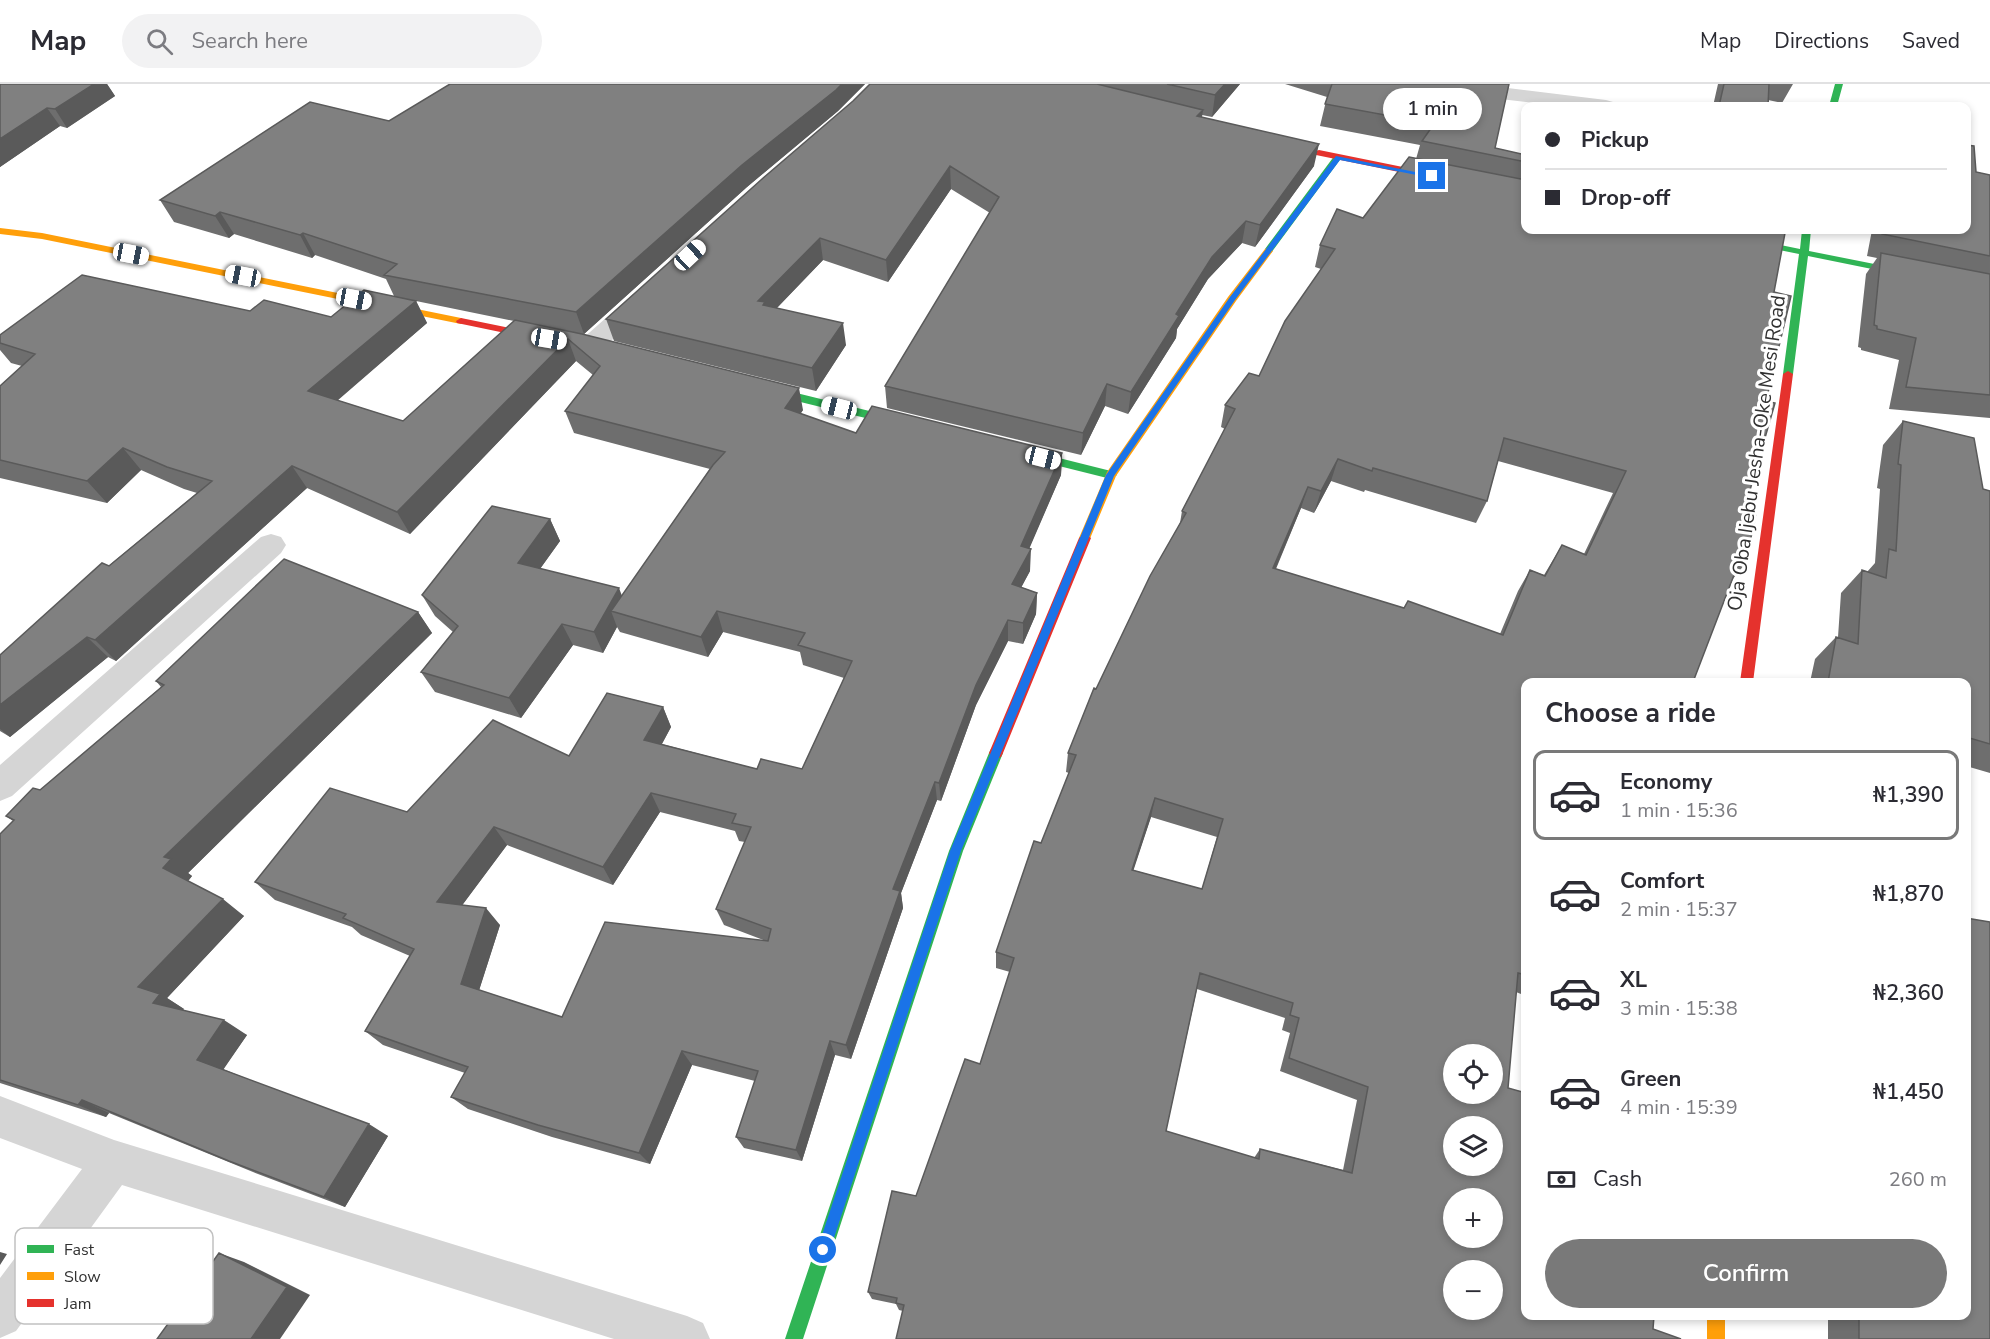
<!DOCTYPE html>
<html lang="en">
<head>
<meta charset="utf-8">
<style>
	body { margin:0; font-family:"Nunito Sans",sans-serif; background:#f2f2f3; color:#2b2b33; height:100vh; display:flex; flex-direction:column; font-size:22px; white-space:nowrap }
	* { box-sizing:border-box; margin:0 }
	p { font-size:20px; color:#7c7c81 }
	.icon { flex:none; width:33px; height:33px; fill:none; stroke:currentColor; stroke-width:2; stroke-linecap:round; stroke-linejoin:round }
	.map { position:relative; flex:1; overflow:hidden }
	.side { position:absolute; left:1521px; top:594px; width:450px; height:642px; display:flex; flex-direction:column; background:#fff; border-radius:12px; box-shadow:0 3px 9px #0003 }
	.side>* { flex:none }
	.top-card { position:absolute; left:1521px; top:18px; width:450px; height:132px; border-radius:12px; box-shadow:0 3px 9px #0003; display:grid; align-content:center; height:132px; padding:0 24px; background:#fff }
	.tools { position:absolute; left:1443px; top:960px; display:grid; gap:12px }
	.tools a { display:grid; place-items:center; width:60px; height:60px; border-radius:50%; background:#fff; box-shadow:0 3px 9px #0003; font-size:30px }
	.end { position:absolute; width:27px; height:27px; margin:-14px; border:8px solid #1a73e8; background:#fff; box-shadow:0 0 0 3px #fff }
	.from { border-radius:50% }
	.bubble { position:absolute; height:42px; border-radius:21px; background:#fff; box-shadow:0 3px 9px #0003; font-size:20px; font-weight:600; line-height:42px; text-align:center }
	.car { position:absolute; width:18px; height:36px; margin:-18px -9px; border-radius:8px; box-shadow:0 0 4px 2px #0007; background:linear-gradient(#fff 24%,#345 0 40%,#fff 0 76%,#345 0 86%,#fff 0) }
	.top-card b { display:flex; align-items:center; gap:21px; height:57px; font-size:22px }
	.top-card b+b { border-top:2px solid #e1e1e2 }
	.top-card i { width:15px; height:15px; background:#2b2b33 }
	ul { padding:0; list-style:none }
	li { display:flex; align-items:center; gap:18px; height:90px; margin:0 12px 9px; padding:0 12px; border:3px solid transparent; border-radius:12px }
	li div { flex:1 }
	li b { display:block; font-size:22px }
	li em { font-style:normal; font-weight:600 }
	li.on { border-color:#797979 }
	li>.icon { width:54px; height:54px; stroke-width:1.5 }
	h2 { padding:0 24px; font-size:27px; line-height:72px }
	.pay { display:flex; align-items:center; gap:15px; height:66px; padding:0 24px; font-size:22px }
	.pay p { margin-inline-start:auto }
	.action { display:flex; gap:12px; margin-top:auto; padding:12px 24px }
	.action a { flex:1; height:69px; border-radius:36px; background:#797979; color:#fff; font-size:24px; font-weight:600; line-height:69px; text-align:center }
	header { display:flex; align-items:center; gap:36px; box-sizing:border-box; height:84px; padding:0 30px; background:#fff; border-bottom:2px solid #e1e1e2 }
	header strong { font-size:28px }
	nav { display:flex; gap:33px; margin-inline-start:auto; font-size:21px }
	.search { width:420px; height:54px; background:#f2f2f3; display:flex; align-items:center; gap:15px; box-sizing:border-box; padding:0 21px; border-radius:33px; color:#7c7c81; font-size:22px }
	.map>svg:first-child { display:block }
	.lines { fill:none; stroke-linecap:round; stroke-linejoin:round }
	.street { fill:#d5d5d5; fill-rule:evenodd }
	.fast { fill:#30b455; fill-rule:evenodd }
	.slow { fill:#ff9f0a; fill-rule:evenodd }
	.jam { fill:#e5322d; fill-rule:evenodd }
	.wall { fill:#6e6e6e; fill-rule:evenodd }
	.shaded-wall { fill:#5a5a5a }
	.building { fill:#808080; stroke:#5a5a5a; stroke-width:1.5; fill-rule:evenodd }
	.route { fill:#1a73e8 }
	.labels { text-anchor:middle; stroke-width:6; stroke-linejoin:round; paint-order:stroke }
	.street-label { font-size:20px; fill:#313131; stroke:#fff }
	.key { fill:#fff; stroke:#c1c1c1; stroke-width:1.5 }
	.key-label { font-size:16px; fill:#313131 }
</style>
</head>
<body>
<header>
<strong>Map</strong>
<div class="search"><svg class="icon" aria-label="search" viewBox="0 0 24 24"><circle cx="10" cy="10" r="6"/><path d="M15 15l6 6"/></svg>Search here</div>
<nav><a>Map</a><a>Directions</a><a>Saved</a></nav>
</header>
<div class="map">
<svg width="1990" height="1255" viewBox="0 0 1990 1255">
	<rect width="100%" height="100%" fill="#fff"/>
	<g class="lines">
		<path class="street" d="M1432 0H1475L1606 16 1613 18 1616 22H1559L1449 9 1435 4Z
			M642 207 651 210 654 215 651 220 599 268 590 270 581 268 577 262 581 256 633 210Z
			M271 450 281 453 286 461 281 469 12 712 0 717V681L261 453Z
			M0 1012 114 1056 687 1232 703 1239 710 1255H614L122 1101 16 1247 0 1254V1194L82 1085 0 1054Z"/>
		<path class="fast" d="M1835 0H1843L1837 22H1829Z
			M1335 71 1342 73 1271 169H1265V165Z
			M1688 146H1705L1800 165 1802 146H1811L1809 167 1990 203V209L1808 172 1793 290 1788 293 1783 290 1799 170 1693 149Z
			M756 299 910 337 916 341 910 345 752 306 751 303Z
			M1019 364 1111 387 1117 391 1111 395 1015 371V365Z
			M996 663 1001 665 1003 669 963 767 803 1255H785L949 767 989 669 991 665Z"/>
		<path class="slow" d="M0 144 42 149 461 234 466 237 461 240 42 155 0 150Z
			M1268 164 1273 167 1236 217 1116 392 1089 457H1081L1079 454 1107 388 1228 213 1265 165Z
			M1707 1232H1725V1255H1707Z"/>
		<path class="jam" d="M1319 66 1526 108V114L1316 71V67Z
			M461 234 549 252 554 255 549 258 457 239 456 237Z
			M1788 287 1793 290 1753 598H1740L1783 290Z
			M1085 450 1091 454 1003 669 1001 673 996 675 991 673 989 669 1079 454Z"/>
	</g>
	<path class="wall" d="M0 0H107L115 12 67 44 60 42 0 83Z
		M450 0H865L838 27 747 103 584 250 803 326 800 330 856 349 1062 369 1061 391 1029 464 1030 487 1021 503 1037 509 1036 530 1023 560 1008 557 976 621 941 717 937 716 901 809 903 824 851 975 835 971 802 1077 744 1064 736 1053 755 997 692 981 650 1080 552 1053 468 1025 451 1013 465 989 383 961 365 947 410 872 361 851 352 843 275 816 255 798 407 728 569 672 663 623 671 643 662 660 757 685H802L844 594 803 581 800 568 723 548 708 573 620 548 617 543 603 569 573 561 521 634 435 608 421 588 453 548 435 532 422 511 550 435 560 457 540 485 622 512 710 385 574 349 565 327 593 291 576 277 410 450 307 404 116 577 108 573 10 653 0 647V571L197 409 184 405 141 386 107 419 0 394V302L22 282 11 279 0 266V251L250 227 331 233 394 212 386 195 315 171 312 174 234 150 229 154 174 138 160 116 389 37ZM416 217 514 237 403 337 337 316 427 239ZM660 728 735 747 739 757 745 758 716 825 724 841 766 857 562 933 479 906 500 841 462 821 507 761 613 801Z
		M870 0H1240L1212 33 1202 31V33L1314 82 1255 163 1242 159 1208 195 1177 245 1176 254 1128 330 1105 322 1081 371 887 324 885 302 990 129 951 105 888 198 823 176 777 224 846 261 816 307 614 257 606 235 853 17Z
		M1285 0H1509L1495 64 1526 71V146H1779L1778 148 1766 317 1744 427 1745 480 1732 496 1526 598V912L1516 908 1508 1004 1526 1232 903 1227 899 1226 896 1220 872 1215 868 1208 916 1112 980 980 1010 888 996 884V868L1041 759 1069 689 1066 688 1068 669 1096 605 1180 439 1182 427 1225 345 1221 343 1225 321 1259 292 1321 185 1315 183 1320 161 1363 134 1416 75 1420 61 1320 42 1327 13ZM1498 377 1613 409 1584 470 1562 461 1544 491 1530 486 1518 507 1500 550 1404 524 1276 485 1301 424 1314 429 1331 397 1364 408 1365 406 1476 439 1487 417ZM1151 733 1217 753 1202 805 1133 786ZM1197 905 1285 934 1282 946 1290 949 1280 987 1357 1016 1343 1086 1260 1065 1254 1074 1166 1047Z
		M1718 0H1793L1782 19 1768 16V22H1713Z
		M1976 88 1990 91V334L1889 325 1899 276 1861 266V264L1858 263 1866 190 1877 174 1867 172 1872 146H1966Z
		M1903 337 1983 405 1990 407V689L1966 682V598H1810L1815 575 1836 553H1838L1841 509 1862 486 1867 488 1875 479 1880 405 1877 404 1883 361Z
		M418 528 432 549 188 789 192 792 188 797 244 832 167 914 184 925 182 926 247 951 223 985 388 1052 345 1123 253 1088 109 1029 106 1033 0 999V750L13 737 6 732 40 706 161 603 156 597Z
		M1828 1232H1966L1990 1255H1828Z"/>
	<path class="shaded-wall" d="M83 0H107L115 12 67 44 55 25Z
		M842 0H865L838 27 747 103 584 250 576 228 742 81Z
		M1225 0H1240L1212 33 1215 11Z
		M47 24 60 42 0 83V55Z
		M1203 26 1200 48 1197 32Z
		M1319 60 1314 82 1255 163 1260 141Z
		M950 82 951 105 888 198 886 176Z
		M220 128 234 150 229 154 215 132Z
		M1246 137 1242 159 1208 195 1177 245 1176 254 1128 330 1131 308 1176 230 1212 173Z
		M303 149 315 171 312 174 300 151Z
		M820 154 823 176 768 233 758 217Z
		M416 217 427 239 322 330 308 307Z
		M843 239 846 261 816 307 812 284Z
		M568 255 576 277 410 450 397 428Z
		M1107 300 1105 322 1081 371 1083 349Z
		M799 304 803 326 789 347 785 324Z
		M123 364 141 386 107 419 87 397Z
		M1062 369 1061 391 1021 484V462Z
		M1338 375 1331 397 1314 429 1321 407Z
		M292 382 307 404 116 577 95 556Z
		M1308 403 1301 424 1267 505 1273 484Z
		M550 435 560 457 529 500 518 479Z
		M1031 465 1030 487 1012 521V500Z
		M619 504 627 525 611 527 617 543 603 569 594 548Z
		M1037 509 1036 530 1023 560V539Z
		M717 527 723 548 708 573 701 553Z
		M418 528 432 549 188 789 192 792 185 801 163 784 164 773Z
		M1008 536V557L976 621 941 717 939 699 976 601Z
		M562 540 573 561 521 634 509 614Z
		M87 553 108 573 10 653 0 645V621Z
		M663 623 671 643 653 676 644 656Z
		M935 698 937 716 901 809 903 824 851 975 846 961 893 805Z
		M651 709 660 728 613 801 603 783Z
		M1155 714 1151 733 1128 803 1132 786Z
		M494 743 507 761 452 835 437 818Z
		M223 815 244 832 167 914 184 925 177 934 153 919 138 903Z
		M486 824 500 841 476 916 461 900Z
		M224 936 247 951 221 989 197 976Z
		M830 957 835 971 802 1077 796 1066Z
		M682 967 692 981 650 1080 639 1069Z
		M82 1016 109 1029 106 1033 78 1021Z
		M369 1040 388 1052 345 1123 324 1113Z
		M0 1168 7 1170 0 1181Z
		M219 1169 244 1178 310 1211 280 1255H251Z"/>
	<path class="building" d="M0 0H94L55 25 47 24 0 55Z
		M450 0H842L836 6 742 81 576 228 384 191 397 180 303 149 300 151 220 128 215 132 160 116 310 18 389 37Z
		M870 0H1097L1203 26 1197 32 1319 60 1260 141 1246 137 1212 173 1176 230 1179 232 1131 308 1107 300 1083 349 885 302 999 113 950 82 886 176 820 154 758 217 765 218 763 221 843 239 812 284 606 235 762 95 853 17Z
		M1167 0H1225L1215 11Z
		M1332 0H1509L1495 64 1526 71V78L1422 57 1434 40 1325 20Z
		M1724 0H1769L1768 22H1719Z
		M1966 61 1974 62 1976 88 1990 91V172L1882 150 1883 146H1966Z
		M1409 73 1526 96V146H1768L1785 149 1774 208 1791 212 1766 317 1775 319 1744 427 1756 431 1745 480 1739 478 1693 598H1526V891L1518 889 1508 1004 1526 1009V1232H1654L1653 1245 1681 1255H896L904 1221 896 1219 897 1214 868 1208 892 1107 916 1112 965 975 980 980 1014 874 996 868 1034 757 1041 759 1076 671 1068 669 1094 604 1096 605 1150 492 1186 429 1182 427 1235 325 1225 321 1249 289 1259 292 1285 237 1335 165 1320 161 1337 125 1363 134ZM1504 354 1626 387 1586 471 1562 461 1545 492 1530 486 1503 551 1408 517 1404 524 1273 484 1308 403 1321 407 1338 375 1372 387 1373 384 1487 417ZM1155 714 1223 735 1202 805 1132 786ZM1200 889 1293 919 1290 931 1299 934 1289 974 1368 1003 1352 1089 1260 1065 1259 1075 1166 1047ZM1454 970H1492V1010H1454ZM1454 1042H1492V1082H1454ZM1454 1114H1492V1154H1454ZM1454 1186H1492V1226H1454Z
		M1881 169 1990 190V311L1906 303 1916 254 1877 245V242L1874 241Z
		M82 191 250 227 264 216 331 233 364 206 416 217 308 307 403 337 515 236 582 250 799 304 785 324 856 349 872 322 1062 369 1021 462 1031 465 1012 500 1037 509 1023 539 1008 536 976 601 939 699 935 698 893 805 900 807 846 961 830 957 796 1066 736 1053 758 987 682 967 639 1069 538 1041 451 1013 468 983 365 947 414 865 343 834 346 830 255 798 330 704 407 728 493 636 569 672 607 609 663 623 644 656 757 685 761 675 802 685 852 577 798 561 805 549 717 527 701 553 611 527 713 381 725 368 565 327 600 282 568 255 397 428 292 382 95 556 87 553 0 621V571L102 479 109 482 212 397 167 383 123 364 87 397 0 376V302L35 270 0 259V251ZM651 709 736 730 732 739 751 743 716 825 771 845 768 857 605 838 562 933 461 900 486 824 437 818 494 743 603 783Z
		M1903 337 1974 354 1983 405 1990 407V660L1966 653V598H1828L1836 553 1858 560 1862 486 1886 494 1889 465 1896 467 1901 381 1898 380Z
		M492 422 550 435 518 479 619 504 594 548 562 540 509 614 421 588 458 542 422 511Z
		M284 475 418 528 164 773 171 775 163 784 223 815 138 903 160 910 153 919 224 936 197 976 369 1040 324 1113 229 1077 82 1016 78 1021 0 996V750L14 736 6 732 33 704 40 706 164 601 156 597Z
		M1966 834 1990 838V1255H1859V1232H1966Z
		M219 1169 287 1203 251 1255H157Z"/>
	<path class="route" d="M1336 72 1435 92 1432 94 1340 76 1235 216 1114 392 961 767 830 1166 828 1171 823 1173 819 1171 817 1166 950 767 1106 391 1230 213Z"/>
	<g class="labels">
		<g class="street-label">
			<text transform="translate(1756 369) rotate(-82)" y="7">Oja Oba Ijebu Jesha-Oke Mesi Road</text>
		</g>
	</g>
	<rect x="15" y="1144" width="198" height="96" rx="9" class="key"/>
	<rect x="27" y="1161" width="27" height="8" fill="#30b455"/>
	<rect x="27" y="1188" width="27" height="8" fill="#ff9f0a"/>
	<rect x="27" y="1215" width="27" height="8" fill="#e5322d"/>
	<g class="key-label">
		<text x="64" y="1171">Fast</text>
		<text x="64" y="1198">Slow</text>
		<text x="64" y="1225">Jam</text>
	</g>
</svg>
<div class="tools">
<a><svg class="icon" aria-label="locate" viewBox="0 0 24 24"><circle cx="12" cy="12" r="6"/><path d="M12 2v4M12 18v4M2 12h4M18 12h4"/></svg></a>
<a><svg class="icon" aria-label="layers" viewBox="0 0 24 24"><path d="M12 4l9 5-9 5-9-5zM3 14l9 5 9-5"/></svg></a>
<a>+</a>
<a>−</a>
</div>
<i class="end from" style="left:823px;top:1166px"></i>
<i class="end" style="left:1432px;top:92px"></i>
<div class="bubble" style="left:1383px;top:4px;width:99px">1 min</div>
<i class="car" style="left:131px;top:170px;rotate:101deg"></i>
<i class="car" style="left:690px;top:171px;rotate:47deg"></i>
<i class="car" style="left:243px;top:192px;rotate:281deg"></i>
<i class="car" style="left:354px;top:215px;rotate:101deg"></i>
<i class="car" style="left:549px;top:255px;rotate:100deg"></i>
<i class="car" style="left:839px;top:324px;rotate:284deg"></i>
<i class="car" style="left:1043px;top:374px;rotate:104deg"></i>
<div class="top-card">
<b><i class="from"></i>Pickup</b>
<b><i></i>Drop-off</b>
</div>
<section class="side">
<h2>Choose a ride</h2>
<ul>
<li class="on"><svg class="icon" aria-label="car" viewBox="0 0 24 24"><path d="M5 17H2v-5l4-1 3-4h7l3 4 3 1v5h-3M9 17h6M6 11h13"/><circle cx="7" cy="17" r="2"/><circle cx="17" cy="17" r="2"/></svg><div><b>Economy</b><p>1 min · 15:36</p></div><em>₦1,390</em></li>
<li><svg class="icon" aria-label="car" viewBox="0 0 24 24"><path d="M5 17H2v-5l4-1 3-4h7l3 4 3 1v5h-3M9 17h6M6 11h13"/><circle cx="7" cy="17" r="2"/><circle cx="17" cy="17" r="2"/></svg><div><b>Comfort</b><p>2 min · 15:37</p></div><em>₦1,870</em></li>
<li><svg class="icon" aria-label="car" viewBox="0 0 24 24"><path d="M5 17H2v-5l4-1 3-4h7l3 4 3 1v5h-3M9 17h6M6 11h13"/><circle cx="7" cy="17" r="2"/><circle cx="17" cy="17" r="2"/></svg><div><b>XL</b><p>3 min · 15:38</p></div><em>₦2,360</em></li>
<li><svg class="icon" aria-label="car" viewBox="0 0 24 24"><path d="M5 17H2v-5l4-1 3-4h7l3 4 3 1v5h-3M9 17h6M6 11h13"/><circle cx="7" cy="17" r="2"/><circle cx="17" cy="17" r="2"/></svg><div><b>Green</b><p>4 min · 15:39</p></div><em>₦1,450</em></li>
</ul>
<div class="pay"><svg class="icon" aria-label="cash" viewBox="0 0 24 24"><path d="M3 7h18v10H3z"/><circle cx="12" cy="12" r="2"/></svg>Cash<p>260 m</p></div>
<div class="action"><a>Confirm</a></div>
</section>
</div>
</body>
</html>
